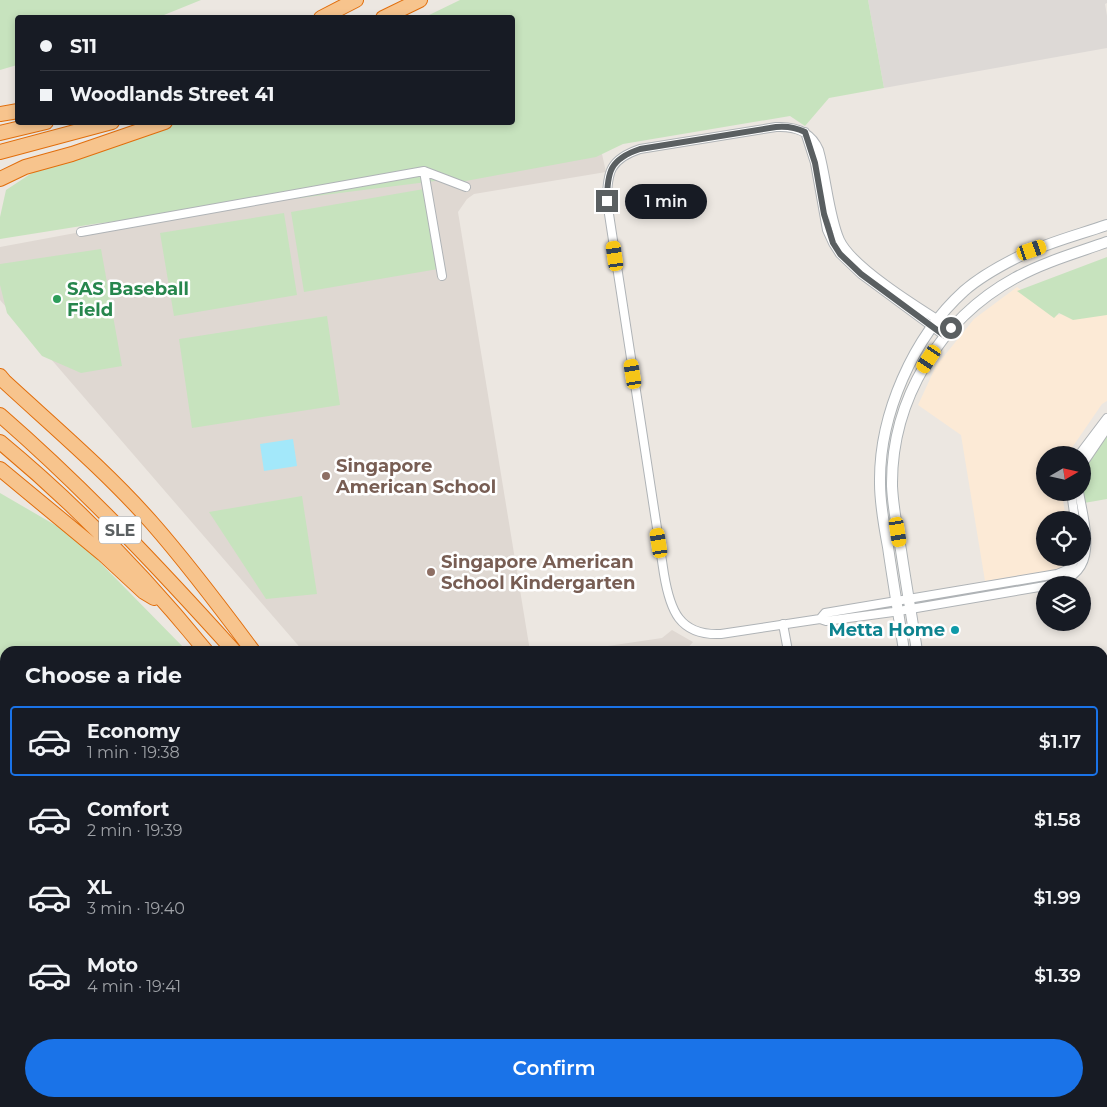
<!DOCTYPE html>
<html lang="en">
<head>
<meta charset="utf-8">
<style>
	body { margin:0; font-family:Montserrat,sans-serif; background:#242831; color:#f1f3f6; height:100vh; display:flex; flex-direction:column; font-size:19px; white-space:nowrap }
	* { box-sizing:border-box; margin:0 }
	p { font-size:16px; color:#9ea1a6 }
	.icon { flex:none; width:28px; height:28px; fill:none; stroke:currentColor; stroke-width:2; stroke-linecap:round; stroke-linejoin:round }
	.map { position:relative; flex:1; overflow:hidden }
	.panel { position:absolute; left:0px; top:646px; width:1108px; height:461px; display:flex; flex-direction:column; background:#171b24; border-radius:15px 15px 0 0; box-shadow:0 2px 8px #0003 }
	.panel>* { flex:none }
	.top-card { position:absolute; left:15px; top:15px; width:500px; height:110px; border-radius:5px; box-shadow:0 2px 8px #0003; display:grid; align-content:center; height:110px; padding:0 25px; background:#171b24 }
	.needle { width:32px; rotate:81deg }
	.fabs { position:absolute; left:1036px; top:446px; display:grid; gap:10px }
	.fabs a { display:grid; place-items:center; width:55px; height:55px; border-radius:50%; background:#171b24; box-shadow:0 2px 8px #0003; font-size:25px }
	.end { position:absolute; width:22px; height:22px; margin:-11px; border:6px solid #5a5f61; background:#fff; box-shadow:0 0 0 2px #fff }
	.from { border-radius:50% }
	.bubble { position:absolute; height:35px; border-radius:18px; background:#171b24; box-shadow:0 2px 8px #0003; font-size:16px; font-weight:600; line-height:35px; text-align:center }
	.car { position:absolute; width:15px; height:30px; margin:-15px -8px; border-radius:6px; box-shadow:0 0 4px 1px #0007; background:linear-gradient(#f5c518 24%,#345 0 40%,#f5c518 0 76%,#345 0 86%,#f5c518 0) }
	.top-card b { display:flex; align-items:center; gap:18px; height:48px; font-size:19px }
	.top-card b+b { border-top:1px solid #363941 }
	.top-card i { width:12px; height:12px; background:#f1f3f6 }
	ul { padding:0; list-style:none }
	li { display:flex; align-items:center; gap:15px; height:70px; margin:0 10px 8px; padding:0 15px; border:2px solid transparent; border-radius:5px }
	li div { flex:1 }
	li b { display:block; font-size:19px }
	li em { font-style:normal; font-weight:600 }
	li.current { border-color:#1a73e8 }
	li>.icon { width:45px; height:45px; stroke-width:1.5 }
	h2 { padding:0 25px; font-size:22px; line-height:60px }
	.primary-button { display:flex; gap:10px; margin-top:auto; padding:10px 25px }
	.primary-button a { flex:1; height:58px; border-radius:30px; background:#1a73e8; color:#fff; font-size:20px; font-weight:600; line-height:58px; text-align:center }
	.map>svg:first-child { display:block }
	.commercial { fill:#fcead6 }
	.industrial { fill:#ddd9d6 }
	.education { fill:#dfd8d2 }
	.green { fill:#c7e3be }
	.water { fill:#a3e8fa }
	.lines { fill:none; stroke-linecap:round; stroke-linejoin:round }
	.street-casing { stroke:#afb3b6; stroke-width:10 }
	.secondary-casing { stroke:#aeb3b6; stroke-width:12 }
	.highway-casing { stroke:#e16e0c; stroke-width:16 }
	.street { stroke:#fff; stroke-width:8 }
	.secondary { stroke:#fff; stroke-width:10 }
	.highway { stroke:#f7c48d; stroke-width:14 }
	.route { stroke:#5a5f61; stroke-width:6 }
	.leisure-dot { fill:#2e9e5b; stroke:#fff; stroke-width:2 }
	.education-dot { fill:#8d6e63; stroke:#fff; stroke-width:2 }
	.culture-dot { fill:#0f9aa8; stroke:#fff; stroke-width:2 }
	.labels { text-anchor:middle; stroke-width:5; stroke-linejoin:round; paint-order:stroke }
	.shield { fill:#fff; stroke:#8c8f90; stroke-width:1 }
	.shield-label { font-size:16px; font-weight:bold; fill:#5a5f61 }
	.leisure-label { font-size:18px; font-weight:bold; fill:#27864d; stroke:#fff; text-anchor:start }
	.education-label { font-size:18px; font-weight:bold; fill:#785e54; stroke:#fff; text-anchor:start }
	.culture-label { font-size:18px; font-weight:bold; fill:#0d838f; stroke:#fff; text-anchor:end }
</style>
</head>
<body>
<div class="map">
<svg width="1107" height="1107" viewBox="0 0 1107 1107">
	<rect width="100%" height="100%" fill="#ece7e1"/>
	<path class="commercial" d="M1017 287 1056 315 1107 307V401L1102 404 1067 455H1045V492L1062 493 1066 520H1045V558H1069L1067 562 1058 569 985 581 961 435 918 405 936 366 974 319Z"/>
	<path class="industrial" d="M868 0H1107V3L1105 4 1107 16V48L884 88Z"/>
	<path class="education" d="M598 136 606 172 474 194 467 199 458 212 530 651H303L0 300V247Z
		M672 630 693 642 686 650 574 651 662 638Z
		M1103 762H1107V1000L1102 972Z"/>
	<path class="green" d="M0 0H201L159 17 18 18 17 65 0 70Z
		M460 0H868L884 88 829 98 805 126 790 116 623 144 596 157 455 183 443 180 94 224 0 239V217L6 190 41 167 84 157 178 123 512 122V18L425 17Z
		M424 189 438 269 304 292 291 212Z
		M284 213 297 295 174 316 160 233Z
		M101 249 122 366 81 373 42 356 7 313 0 285V264Z
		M1107 257V315L1073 320 1059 313 1054 318 1017 291Z
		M327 316 340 405 192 428 179 339Z
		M1107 434V499L1084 503 1083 469Z
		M0 493 74 536 187 651H5V1102H476L478 1107H0Z
		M302 496 317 594 266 599 209 512Z
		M537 1103H575L577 1107H539Z"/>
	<path class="water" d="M293 439 297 466 264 471 260 444Z"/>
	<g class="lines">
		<g class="street-casing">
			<path id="street" d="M805 132 815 163 827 230 833 243 840 254 861 274 945 336
				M424 171 442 276
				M81 232 424 171 466 187
				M951 328C924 311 853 268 840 240 829 215 827 178 819 150 811 131 795 126 776 127L640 149C610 159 607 172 607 201L664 574C670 610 679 636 721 634L820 619 826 621 893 612 1045 586
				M1079 455 1107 418
				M1082 465 1107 428
				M1071 492 1075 520
				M1048 585C1101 576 1086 531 1079 492
				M820 619 825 613 831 612 1057 574 1069 569 1076 558
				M783 624 788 651
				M0 831C3 855 4 879 0 903
				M759 1102V1107
				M852 1102 853 1107
				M931 1107 938 1102"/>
		</g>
		<g class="secondary-casing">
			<path id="secondary" d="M904 651C899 616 893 582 888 547 884 526 880 504 880 483 879 415 913 337 964 291 980 277 1000 266 1018 257 1046 243 1078 235 1107 225
				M917 651C912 618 906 584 901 550 897 529 893 507 892 486 891 400 940 319 1015 278 1044 262 1076 253 1107 242
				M978 1102 979 1107
				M992 1102V1107"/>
		</g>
		<g class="highway-casing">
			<path id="highway" d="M321 18 356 0
				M383 18 420 0
				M0 114 18 111
				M0 133 46 122
				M0 152 112 122
				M0 179 25 167 72 154 165 122
				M0 376 5 382C55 428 107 472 152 523 188 564 221 608 253 651
				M0 415C84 488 160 569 234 651
				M0 442C76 505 144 575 206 651
				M0 469 103 554 144 592 154 598
				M497 1102 499 1107
				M523 1102 525 1107"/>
		</g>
		<use href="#street" class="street"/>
		<use href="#secondary" class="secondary"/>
		<use href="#highway" class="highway"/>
	</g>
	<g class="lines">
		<path class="route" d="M607 201C607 172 610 159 640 149L776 127C787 126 795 127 805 132L815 163 824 214 833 243 840 254 861 274 945 336 951 328"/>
	</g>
	<circle class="leisure-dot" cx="57" cy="299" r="5"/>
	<g class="education-dot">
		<circle cx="326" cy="476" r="5"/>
		<circle cx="431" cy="572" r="5"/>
	</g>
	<circle class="culture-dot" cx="955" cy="630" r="5"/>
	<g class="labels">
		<rect class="shield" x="99" y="516.5" width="42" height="27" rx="4"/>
		<g class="shield-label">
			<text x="120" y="536">SLE</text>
		</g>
		<g class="leisure-label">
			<text x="67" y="295">SAS Baseball<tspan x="67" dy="21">Field</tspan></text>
		</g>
		<g class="education-label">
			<text x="336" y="472">Singapore<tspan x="336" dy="21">American School</tspan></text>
			<text x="441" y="568">Singapore American<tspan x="441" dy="21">School Kindergarten</tspan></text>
		</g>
		<g class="culture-label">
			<text x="945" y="636">Metta Home</text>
		</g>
	</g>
</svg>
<div class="fabs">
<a><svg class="needle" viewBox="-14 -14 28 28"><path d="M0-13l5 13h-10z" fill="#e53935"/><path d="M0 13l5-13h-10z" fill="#9ea1a6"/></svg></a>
<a><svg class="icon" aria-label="locate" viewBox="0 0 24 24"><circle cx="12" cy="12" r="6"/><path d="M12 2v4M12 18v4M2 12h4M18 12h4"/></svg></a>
<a><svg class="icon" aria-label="layers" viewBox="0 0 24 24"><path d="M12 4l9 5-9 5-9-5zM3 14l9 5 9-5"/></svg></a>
</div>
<i class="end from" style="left:951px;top:328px"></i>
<i class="end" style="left:607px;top:201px"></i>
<div class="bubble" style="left:625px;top:184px;width:82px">1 min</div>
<i class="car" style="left:1032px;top:250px;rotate:71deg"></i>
<i class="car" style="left:615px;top:256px;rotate:352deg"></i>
<i class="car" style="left:929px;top:359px;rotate:214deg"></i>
<i class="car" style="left:633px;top:374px;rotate:351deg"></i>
<i class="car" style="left:898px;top:532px;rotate:171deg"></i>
<i class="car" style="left:659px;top:543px;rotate:351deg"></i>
<div class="top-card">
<b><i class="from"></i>S11</b>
<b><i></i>Woodlands Street 41</b>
</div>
<section class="panel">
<h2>Choose a ride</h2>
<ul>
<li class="current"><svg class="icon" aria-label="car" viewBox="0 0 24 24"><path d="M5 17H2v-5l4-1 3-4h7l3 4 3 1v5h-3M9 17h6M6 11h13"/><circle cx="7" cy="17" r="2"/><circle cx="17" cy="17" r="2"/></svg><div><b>Economy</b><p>1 min · 19:38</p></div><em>$1.17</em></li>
<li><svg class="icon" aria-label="car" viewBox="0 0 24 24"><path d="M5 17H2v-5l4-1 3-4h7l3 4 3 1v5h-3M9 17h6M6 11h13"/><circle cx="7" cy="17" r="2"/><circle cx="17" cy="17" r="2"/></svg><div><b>Comfort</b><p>2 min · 19:39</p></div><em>$1.58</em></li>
<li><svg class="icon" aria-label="car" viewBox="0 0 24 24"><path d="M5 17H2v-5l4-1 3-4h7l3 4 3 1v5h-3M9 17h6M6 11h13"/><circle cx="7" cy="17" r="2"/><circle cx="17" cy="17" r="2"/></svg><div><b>XL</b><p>3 min · 19:40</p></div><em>$1.99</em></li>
<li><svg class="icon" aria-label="car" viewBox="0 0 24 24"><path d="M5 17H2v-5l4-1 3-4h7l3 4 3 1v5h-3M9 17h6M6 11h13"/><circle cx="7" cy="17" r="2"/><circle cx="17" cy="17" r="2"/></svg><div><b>Moto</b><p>4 min · 19:41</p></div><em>$1.39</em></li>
</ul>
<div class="primary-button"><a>Confirm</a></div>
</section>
</div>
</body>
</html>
